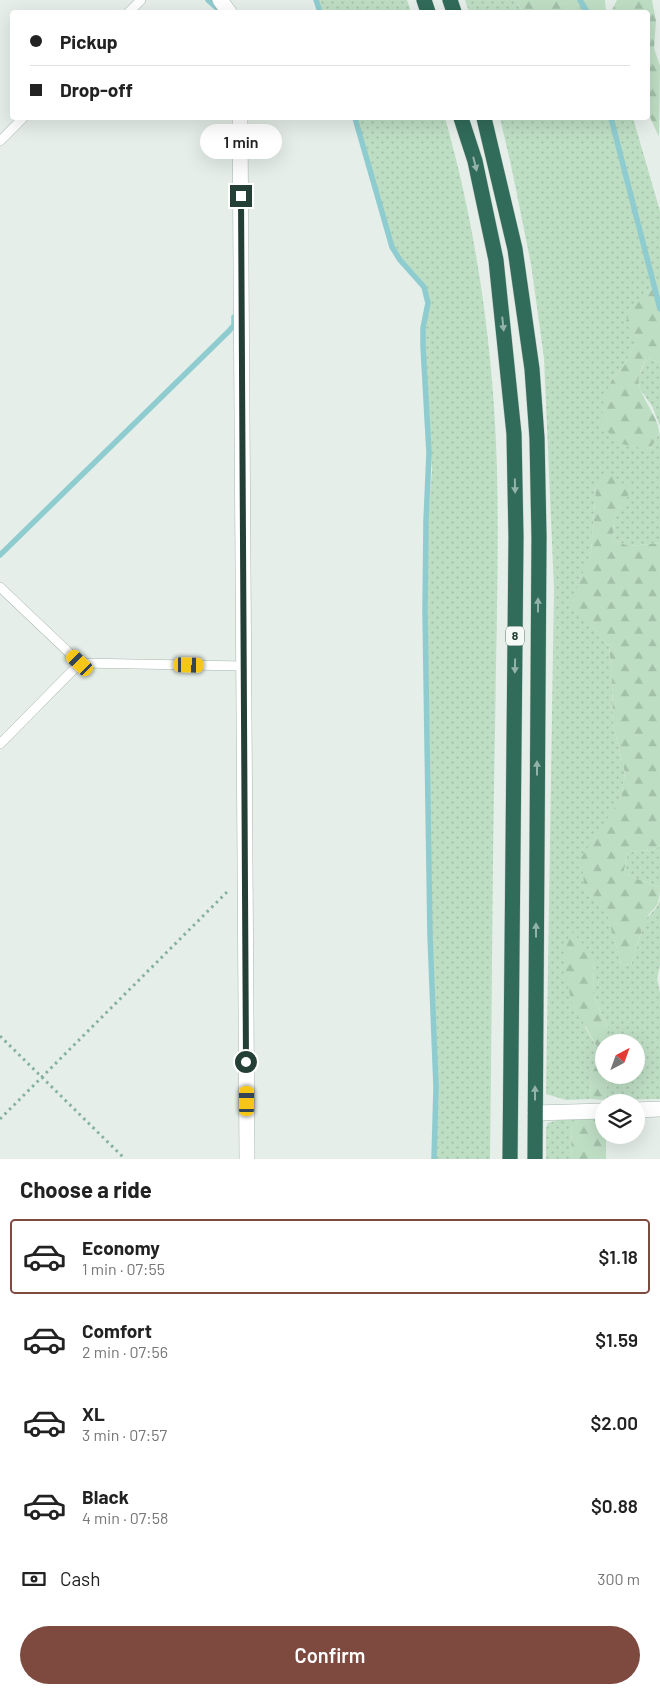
<!DOCTYPE html>
<html lang="en">
<head>
<meta charset="utf-8">
<style>
	body { margin:0; font-family:Barlow,sans-serif; background:#f2f2f2; color:#222; height:100vh; display:flex; flex-direction:column; font-size:19px; white-space:nowrap }
	* { box-sizing:border-box; margin:0 }
	p { font-size:16px; color:#767676 }
	.icon { flex:none; width:28px; height:28px; fill:none; stroke:currentColor; stroke-width:2; stroke-linecap:round; stroke-linejoin:round }
	.map { position:relative; height:1159px; overflow:hidden }
	.drawer { display:flex; flex-direction:column; background:#fff; flex:1 }
	.drawer>* { flex:none }
	.top-card { position:absolute; left:10px; top:10px; width:640px; height:110px; border-radius:5px; box-shadow:0 5px 20px #0002; display:grid; align-content:center; height:110px; padding:0 20px; background:#fff }
	.needle { width:32px; rotate:41deg }
	.buttons { position:absolute; left:595px; top:1034px; display:grid; gap:10px }
	.buttons a { display:grid; place-items:center; width:50px; height:50px; border-radius:50%; background:#fff; box-shadow:0 5px 20px #0002; font-size:25px }
	.end { position:absolute; width:22px; height:22px; margin:-11px; border:6px solid #243f35; background:#fff; box-shadow:0 0 0 2px #fff }
	.from { border-radius:50% }
	.bubble { position:absolute; height:35px; border-radius:18px; background:#fff; box-shadow:0 5px 20px #0002; font-size:16px; font-weight:600; line-height:35px; text-align:center }
	.car { position:absolute; width:15px; height:30px; margin:-15px -8px; border-radius:6px; box-shadow:0 0 4px 1px #0007; background:linear-gradient(#f5c518 24%,#345 0 40%,#f5c518 0 76%,#345 0 86%,#f5c518 0) }
	.top-card b { display:flex; align-items:center; gap:18px; height:48px; font-size:19px }
	.top-card b+b { border-top:1px solid #e0e0e0 }
	.top-card i { width:12px; height:12px; background:#222 }
	ul { padding:0; list-style:none }
	li { display:flex; align-items:center; gap:15px; height:75px; margin:0 10px 8px; padding:0 10px; border:2px solid transparent; border-radius:5px }
	li div { flex:1 }
	li b { display:block; font-size:19px }
	li em { font-style:normal; font-weight:600 }
	li.on { border-color:#7e493f }
	li>.icon { width:45px; height:45px; stroke-width:1.5 }
	h2 { padding:0 20px; font-size:22px; line-height:60px }
	.pay { display:flex; align-items:center; gap:12px; height:55px; padding:0 20px; font-size:19px }
	.pay p { margin-inline-start:auto }
	.action { display:flex; gap:10px; margin-top:auto; padding:10px 20px }
	.action a { flex:1; height:58px; border-radius:30px; background:#7e493f; color:#fff; font-size:20px; font-weight:600; line-height:58px; text-align:center }
	.map>svg:first-child { display:block }
	.grass { fill:url(#grass-dots) }
	.forest { fill:url(#forest-firs) }
	.lines { fill:none; stroke-linecap:round; stroke-linejoin:round }
	.stream { stroke:#8fccd0; stroke-width:5.5 }
	.lane-casing { stroke:#a7b6af; stroke-width:10 }
	.street-casing { stroke:#a7b6af; stroke-width:16 }
	.highway-casing { stroke:#c2c9c6; stroke-width:16 }
	.path { stroke:#86b09f; stroke-width:3; stroke-dasharray:2.5 4; stroke-linecap:butt }
	.lane { stroke:#fff; stroke-width:9 }
	.street { stroke:#fff; stroke-width:15 }
	.highway { stroke:#316b59; stroke-width:15 }
	.oneway { fill:#93b2a8 }
	.route { stroke:#243f35; stroke-width:6 }
	.labels { text-anchor:middle; stroke-width:4; stroke-linejoin:round; paint-order:stroke }
	.shield { fill:#f5faf7; stroke:#63776f; stroke-width:1 }
	.shield-label { font-size:12px; font-weight:bold; fill:#243f35 }
</style>
</head>
<body>
<div class="map">
<svg width="660" height="1159" viewBox="0 0 660 1159">
	<defs>
		<pattern id="grass-dots" width="8" height="8" patternUnits="userSpaceOnUse" patternTransform="scale(1.25)"><rect width="8" height="8" fill="#bedec4"/><path d="M2 2h.1M6 6h.1" fill="none" stroke="#a3c0a9" stroke-width="1.8" stroke-linecap="round"/></pattern>
		<pattern id="forest-firs" width="22" height="20" patternUnits="userSpaceOnUse" patternTransform="scale(1.25)"><rect width="22" height="20" fill="#bedec4"/><path d="M5 1l3.5 6h-7zM16 11l3.5 6h-7z" fill="#a3c0a9"/></pattern>
	</defs>
	<rect width="100%" height="100%" fill="#e5eee9"/>
	<path class="grass" d="M318 0H407L411 12H322Z
		M465 0H517L522 12H469Z
		M357 118H445C477 230 494 353 497 470 499 558 496 646 495 733 492 875 492 1017 490 1159H436L438 1087 432 935 427 656 428 521 432 469 424 345 425 328 430 304 426 286 401 259 394 246 386 224Z
		M500 118H633L660 211V286L643 294 635 344 625 364 612 380 649 450 660 432V543L629 546 613 540 614 519 631 489 596 487 591 552 572 603 609 646 612 676 613 724 625 773 621 798 606 823 585 891 607 913 621 964 631 965 645 920 656 908 660 900V965L657 979 660 992V1099L605 1100 608 1075H636V1042H612L609 1030 593 995 594 956 585 1027 600 1052 590 1074 591 1099 566 1100 546 1094 554 588 544 358 531 264 511 165Z
		M647 358 660 363V426L652 406 640 389 638 377Z
		M660 846V887L623 874 628 852 652 850Z
		M572 1116 571 1159H546V1128L548 1123Z"/>
	<path class="forest" d="M517 0H605L606 12H522Z
		M617 0H652L656 21 654 48 660 66 659 137 648 113V12H613L612 10Z
		M660 286V363L647 358C644 364 640 370 639 376 635 392 660 417 659 433 657 439 652 445 649 450L622 444 601 426 604 397 612 380 625 364 635 344 626 321 643 294Z
		M608 474 632 489 614 519 613 540 629 546 660 543V846L652 850 628 852 623 874 660 887C660 912 651 906 645 922 639 936 636 951 631 965L621 964 607 914 585 891 581 858 621 798 625 773 613 724 612 676 609 646 571 603 591 552 596 487Z
		M570 930 594 956 593 995 609 1030 612 1042H604V1075H608L605 1100 591 1099 590 1074 600 1052 571 1001 564 960Z
		M572 1116H604V1135H606V1159H571Z"/>
	<g class="lines">
		<path class="stream" d="M208 0 221 12
			M316 0 320 12
			M580 0 587 12
			M355 118 392 247 400 260 424 287 428 303 423 328V346L429 453 426 521 425 611 430 936 436 1087 434 1159
			M611 118 660 309
			M0 555 229 331 234 325V317"/>
		<g class="lane-casing">
			<path id="lane" d="M129 12 141 0
				M0 141 23 118
				M0 587 80 663
				M0 744 80 663 243 666"/>
		</g>
		<g class="street-casing">
			<path id="street" d="M220 0 229 12
				M240 118 247 1159
				M636 1110 660 1109
				M535 1113 604 1111"/>
		</g>
		<g class="highway-casing">
			<path id="highway" d="M424 0 428 12
				M450 0 454 12
				M461 118 475 161 496 260 514 434 516 537 510 1159
				M484 118 515 249 532 369 537 438 539 537 535 1159"/>
		</g>
		<path class="path" d="M0 1036 125 1159
			M0 1119 228 891"/>
		<use href="#lane" class="lane"/>
		<use href="#street" class="street"/>
		<use href="#highway" class="highway"/>
	</g>
	<defs><path id="oneway-solid" d="M-6-.8H1V-3.2L6.5 0L1 3.2V.8H-6Z" transform="scale(1.25)"/></defs>
	<g class="oneway">
		<use href="#oneway-solid" transform="translate(475 164) rotate(76)"/>
		<use href="#oneway-solid" transform="translate(503 324) rotate(84)"/>
		<use href="#oneway-solid" transform="translate(515 486) rotate(89)"/>
		<use href="#oneway-solid" transform="translate(538 605) rotate(-90)"/>
		<use href="#oneway-solid" transform="translate(515 666) rotate(91)"/>
		<use href="#oneway-solid" transform="translate(537 768) rotate(-90)"/>
		<use href="#oneway-solid" transform="translate(536 930) rotate(-90)"/>
		<use href="#oneway-solid" transform="translate(535 1093) rotate(-90)"/>
	</g>
	<g class="lines">
		<path class="route" d="M241 196 246 1062"/>
	</g>
	<g class="labels">
		<rect class="shield" x="506" y="626.5" width="18" height="19" rx="4"/>
		<g class="shield-label">
			<text x="515" y="640">8</text>
		</g>
	</g>
</svg>
<div class="buttons">
<a><svg class="needle" viewBox="-14 -14 28 28"><path d="M0-13l5 13h-10z" fill="#e53935"/><path d="M0 13l5-13h-10z" fill="#767676"/></svg></a>
<a><svg class="icon" aria-label="layers" viewBox="0 0 24 24"><path d="M12 4l9 5-9 5-9-5zM3 14l9 5 9-5"/></svg></a>
</div>
<i class="end from" style="left:246px;top:1062px"></i>
<i class="end" style="left:241px;top:196px"></i>
<div class="bubble" style="left:200px;top:124px;width:82px">1 min</div>
<i class="car" style="left:80px;top:663px;rotate:314deg"></i>
<i class="car" style="left:189px;top:665px;rotate:91deg"></i>
<i class="car" style="left:247px;top:1101px;rotate:0deg"></i>
<div class="top-card">
<b><i class="from"></i>Pickup</b>
<b><i></i>Drop-off</b>
</div>
</div>
<section class="drawer">
<h2>Choose a ride</h2>
<ul>
<li class="on"><svg class="icon" aria-label="car" viewBox="0 0 24 24"><path d="M5 17H2v-5l4-1 3-4h7l3 4 3 1v5h-3M9 17h6M6 11h13"/><circle cx="7" cy="17" r="2"/><circle cx="17" cy="17" r="2"/></svg><div><b>Economy</b><p>1 min · 07:55</p></div><em>$1.18</em></li>
<li><svg class="icon" aria-label="car" viewBox="0 0 24 24"><path d="M5 17H2v-5l4-1 3-4h7l3 4 3 1v5h-3M9 17h6M6 11h13"/><circle cx="7" cy="17" r="2"/><circle cx="17" cy="17" r="2"/></svg><div><b>Comfort</b><p>2 min · 07:56</p></div><em>$1.59</em></li>
<li><svg class="icon" aria-label="car" viewBox="0 0 24 24"><path d="M5 17H2v-5l4-1 3-4h7l3 4 3 1v5h-3M9 17h6M6 11h13"/><circle cx="7" cy="17" r="2"/><circle cx="17" cy="17" r="2"/></svg><div><b>XL</b><p>3 min · 07:57</p></div><em>$2.00</em></li>
<li><svg class="icon" aria-label="car" viewBox="0 0 24 24"><path d="M5 17H2v-5l4-1 3-4h7l3 4 3 1v5h-3M9 17h6M6 11h13"/><circle cx="7" cy="17" r="2"/><circle cx="17" cy="17" r="2"/></svg><div><b>Black</b><p>4 min · 07:58</p></div><em>$0.88</em></li>
</ul>
<div class="pay"><svg class="icon" aria-label="cash" viewBox="0 0 24 24"><path d="M3 7h18v10H3z"/><circle cx="12" cy="12" r="2"/></svg>Cash<p>300 m</p></div>
<div class="action"><a>Confirm</a></div>
</section>
</body>
</html>
